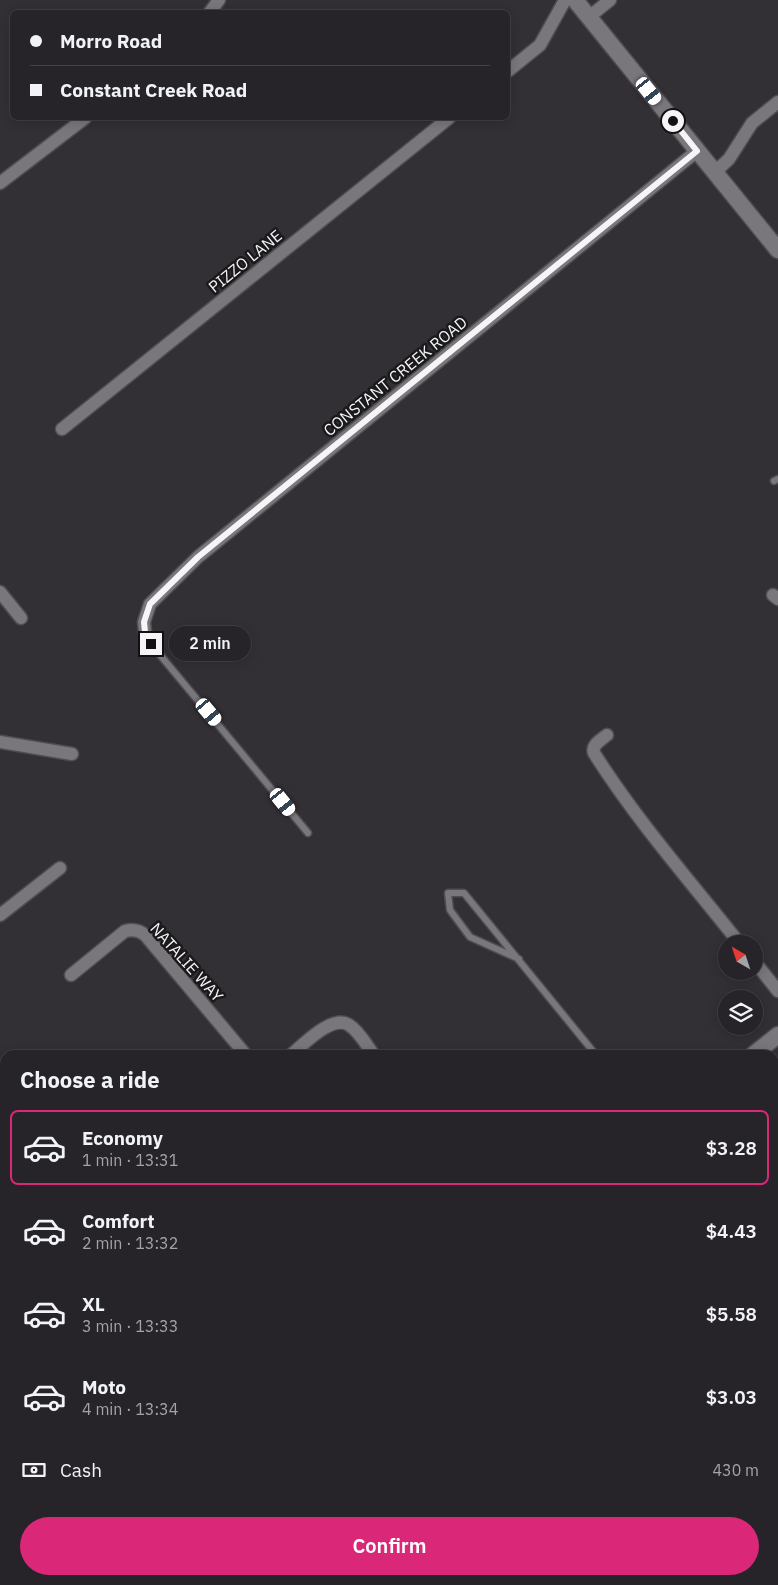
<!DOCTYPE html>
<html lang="en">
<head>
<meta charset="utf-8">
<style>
	body { margin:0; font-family:"IBM Plex Sans",sans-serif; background:#323034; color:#f1f3f6; height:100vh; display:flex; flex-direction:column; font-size:19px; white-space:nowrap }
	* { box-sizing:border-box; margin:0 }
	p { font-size:16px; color:#a4a4a8 }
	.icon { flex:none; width:28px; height:28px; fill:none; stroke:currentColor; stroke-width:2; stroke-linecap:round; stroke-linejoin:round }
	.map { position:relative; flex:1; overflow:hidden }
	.side { position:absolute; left:0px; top:1050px; width:779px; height:535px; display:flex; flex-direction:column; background:#262428; border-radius:15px 15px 0 0; box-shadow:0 2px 12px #0003,0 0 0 1px #424145 }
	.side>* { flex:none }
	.banner { position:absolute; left:10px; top:10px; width:500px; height:110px; border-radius:8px; box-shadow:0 2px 12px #0003,0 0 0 1px #424145; display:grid; align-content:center; height:110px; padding:0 20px; background:#262428 }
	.needle { width:32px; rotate:321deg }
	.buttons { position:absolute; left:718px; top:935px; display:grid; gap:10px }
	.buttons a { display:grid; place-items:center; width:45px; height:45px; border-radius:50%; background:#262428; box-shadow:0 2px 12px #0003,0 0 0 1px #424145; font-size:25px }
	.end { position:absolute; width:22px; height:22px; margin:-11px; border:6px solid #f6f4f7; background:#111; box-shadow:0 0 0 2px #111 }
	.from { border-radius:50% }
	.bubble { position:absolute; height:35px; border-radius:18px; background:#262428; box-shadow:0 2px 12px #0003,0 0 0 1px #424145; font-size:16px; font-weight:600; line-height:35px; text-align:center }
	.car { position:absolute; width:15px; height:30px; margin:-15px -8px; border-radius:6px; box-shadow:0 0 4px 1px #0007; background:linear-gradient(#fff 24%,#345 0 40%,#fff 0 76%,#345 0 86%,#fff 0) }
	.banner b { display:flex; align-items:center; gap:18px; height:48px; font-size:19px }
	.banner b+b { border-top:1px solid #424145 }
	.banner i { width:12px; height:12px; background:#f1f3f6 }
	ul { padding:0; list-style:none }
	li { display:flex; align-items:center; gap:15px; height:75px; margin:0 10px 8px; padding:0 10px; border:2px solid transparent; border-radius:8px }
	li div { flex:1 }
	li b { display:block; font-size:19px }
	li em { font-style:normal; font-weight:600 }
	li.selected { border-color:#db2777 }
	li>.icon { width:45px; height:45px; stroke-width:1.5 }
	h2 { padding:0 20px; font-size:22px; line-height:60px }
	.pay { display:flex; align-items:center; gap:12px; height:55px; padding:0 20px; font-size:19px }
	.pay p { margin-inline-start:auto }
	.button { display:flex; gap:10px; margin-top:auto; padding:10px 20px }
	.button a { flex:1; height:58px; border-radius:30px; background:#db2777; color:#fff; font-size:20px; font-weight:600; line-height:58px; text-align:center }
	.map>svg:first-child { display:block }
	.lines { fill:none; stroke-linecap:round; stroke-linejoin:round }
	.service-casing { stroke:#504d51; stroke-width:9 }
	.minor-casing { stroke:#504d51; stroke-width:15 }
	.tertiary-casing { stroke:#504d51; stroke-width:19 }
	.service { stroke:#79777c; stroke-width:6 }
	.minor { stroke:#79777c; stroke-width:12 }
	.tertiary { stroke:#79777c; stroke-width:16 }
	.route { stroke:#f6f4f7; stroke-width:6 }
	.labels { text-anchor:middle; stroke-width:5; stroke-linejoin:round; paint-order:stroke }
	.street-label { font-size:16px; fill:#f6f4f7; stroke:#1a191b }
</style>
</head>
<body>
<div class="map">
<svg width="778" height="1585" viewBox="0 0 778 1585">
	<rect width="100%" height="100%" fill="#333035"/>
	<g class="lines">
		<g class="service-casing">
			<path id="service" d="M774 481 778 479
				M151 644 308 833
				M519 959 470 937 450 910 448 893H464L596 1055
				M454 1580 458 1585
				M533 1580 537 1585
				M483 1585 489 1580
				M541 1585 547 1580
				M600 1585 606 1580"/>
		</g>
		<g class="minor-casing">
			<path id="minor" d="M210 12 219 0
				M589 17 610 0
				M508 71 540 45 565 0
				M715 172 729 159 752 123 778 102
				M0 183 85 118
				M62 429 449 118
				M0 592 21 618
				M773 595 778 599
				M151 644 145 632 144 622 150 604 198 557 697 151
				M607 735C601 740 591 745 594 753 637 821 690 881 740 944
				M0 742 72 754
				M0 915 60 868
				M754 961 778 991
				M71 975 125 931C133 929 139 930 145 935L246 1055
				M291 1055C304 1044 332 1014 349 1025 359 1031 367 1046 374 1055
				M0 1176 5 1172
				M0 1429 5 1426
				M663 1585 670 1580"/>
		</g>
		<g class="tertiary-casing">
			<path id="tertiary" d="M575 0 778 250
				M753 1055 778 1035
				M84 1585 91 1580"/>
		</g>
		<use href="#service" class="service"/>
		<use href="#minor" class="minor"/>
		<use href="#tertiary" class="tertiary"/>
	</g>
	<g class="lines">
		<path class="route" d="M151 644 145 632 144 622 150 604 198 557 697 151 673 121"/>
	</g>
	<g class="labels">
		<g class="street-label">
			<text transform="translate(245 261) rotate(-39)" y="6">PIZZO LANE</text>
			<text transform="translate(395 376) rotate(-39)" y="6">CONSTANT CREEK ROAD</text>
			<text transform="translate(187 962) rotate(48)" y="6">NATALIE WAY</text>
		</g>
	</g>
</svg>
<div class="buttons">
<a><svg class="needle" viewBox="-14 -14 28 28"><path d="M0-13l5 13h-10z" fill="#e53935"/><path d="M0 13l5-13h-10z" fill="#a4a4a8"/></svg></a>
<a><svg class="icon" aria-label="layers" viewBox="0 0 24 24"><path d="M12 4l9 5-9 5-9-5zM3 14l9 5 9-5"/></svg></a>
</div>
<i class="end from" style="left:673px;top:121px"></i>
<i class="end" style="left:151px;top:644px"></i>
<div class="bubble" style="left:169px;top:626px;width:82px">2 min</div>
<i class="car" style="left:649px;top:91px;rotate:141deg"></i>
<i class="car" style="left:209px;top:712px;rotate:140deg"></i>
<i class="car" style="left:283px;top:802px;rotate:141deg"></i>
<div class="banner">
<b><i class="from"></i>Morro Road</b>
<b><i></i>Constant Creek Road</b>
</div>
<section class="side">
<h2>Choose a ride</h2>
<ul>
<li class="selected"><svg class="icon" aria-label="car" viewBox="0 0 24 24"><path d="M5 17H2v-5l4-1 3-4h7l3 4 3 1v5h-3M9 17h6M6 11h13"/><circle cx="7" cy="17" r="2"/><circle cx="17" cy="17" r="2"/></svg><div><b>Economy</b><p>1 min · 13:31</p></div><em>$3.28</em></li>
<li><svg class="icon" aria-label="car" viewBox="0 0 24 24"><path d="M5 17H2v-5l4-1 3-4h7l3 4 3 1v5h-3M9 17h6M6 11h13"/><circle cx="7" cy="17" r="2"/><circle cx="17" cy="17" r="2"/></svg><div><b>Comfort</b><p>2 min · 13:32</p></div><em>$4.43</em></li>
<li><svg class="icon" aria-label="car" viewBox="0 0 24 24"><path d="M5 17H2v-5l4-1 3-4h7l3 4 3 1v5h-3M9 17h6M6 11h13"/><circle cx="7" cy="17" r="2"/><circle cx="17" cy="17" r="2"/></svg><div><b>XL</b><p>3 min · 13:33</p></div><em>$5.58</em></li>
<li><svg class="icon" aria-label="car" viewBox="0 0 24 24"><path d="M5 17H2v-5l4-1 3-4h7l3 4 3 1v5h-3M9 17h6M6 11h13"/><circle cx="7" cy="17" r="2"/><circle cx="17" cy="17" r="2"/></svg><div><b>Moto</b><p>4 min · 13:34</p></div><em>$3.03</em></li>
</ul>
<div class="pay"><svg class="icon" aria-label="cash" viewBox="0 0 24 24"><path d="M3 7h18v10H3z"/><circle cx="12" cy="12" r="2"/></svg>Cash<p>430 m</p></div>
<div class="button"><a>Confirm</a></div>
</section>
</div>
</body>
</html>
